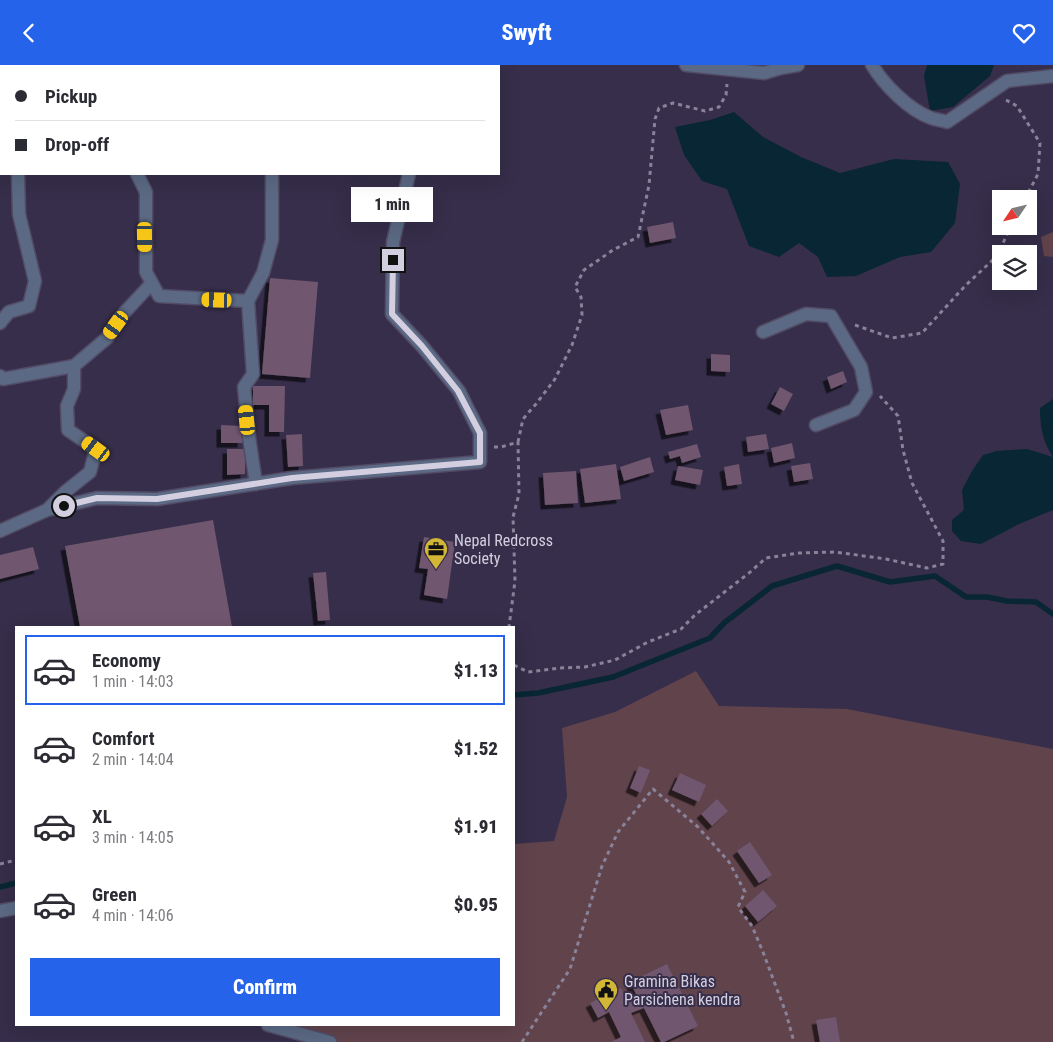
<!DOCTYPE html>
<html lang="en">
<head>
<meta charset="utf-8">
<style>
	body { margin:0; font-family:"Roboto Condensed",sans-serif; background:#f7f7f7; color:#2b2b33; height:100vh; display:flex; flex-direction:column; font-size:19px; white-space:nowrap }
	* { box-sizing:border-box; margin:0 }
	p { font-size:16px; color:#7c7c81 }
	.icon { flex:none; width:28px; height:28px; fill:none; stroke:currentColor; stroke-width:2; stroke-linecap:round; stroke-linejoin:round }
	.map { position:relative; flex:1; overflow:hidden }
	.panel { position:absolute; left:15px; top:561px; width:500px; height:400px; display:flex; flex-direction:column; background:#fff; border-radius:0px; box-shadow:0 5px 20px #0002 }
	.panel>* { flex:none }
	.banner { position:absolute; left:0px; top:0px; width:500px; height:110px; box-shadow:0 5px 20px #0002; display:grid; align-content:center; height:110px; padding:0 15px; background:#fff }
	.needle { width:32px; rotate:235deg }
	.fabs { position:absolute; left:992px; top:125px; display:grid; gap:10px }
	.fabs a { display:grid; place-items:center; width:45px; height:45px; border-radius:0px; background:#fff; box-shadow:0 5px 20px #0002; font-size:25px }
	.end { position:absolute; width:22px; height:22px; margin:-11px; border:6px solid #d3cfe1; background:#111; box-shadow:0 0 0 2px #111 }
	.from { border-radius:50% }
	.bubble { position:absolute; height:35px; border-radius:0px; background:#fff; box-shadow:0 5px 20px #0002; font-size:16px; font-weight:800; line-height:35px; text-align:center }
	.car { position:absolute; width:15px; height:30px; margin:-15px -8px; border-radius:6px; box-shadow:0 0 4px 1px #0007; background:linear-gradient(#f5c518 24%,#345 0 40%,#f5c518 0 76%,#345 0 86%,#f5c518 0) }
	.banner b { display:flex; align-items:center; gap:18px; height:48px; font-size:19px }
	.banner b+b { border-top:1px solid #e1e1e2 }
	.banner i { width:12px; height:12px; background:#2b2b33 }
	ul { padding:9px 0 0; list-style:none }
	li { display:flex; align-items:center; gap:15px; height:70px; margin:0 10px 8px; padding:0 5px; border:2px solid transparent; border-radius:0px }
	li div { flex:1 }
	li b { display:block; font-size:19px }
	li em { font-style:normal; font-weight:800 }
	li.selected { border-color:#2563eb }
	li>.icon { width:45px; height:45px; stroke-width:1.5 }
	.action { display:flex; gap:10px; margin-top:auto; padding:10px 15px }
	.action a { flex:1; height:58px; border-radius:0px; background:#2563eb; color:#fff; font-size:20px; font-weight:800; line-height:58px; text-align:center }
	header { display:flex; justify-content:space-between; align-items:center; height:65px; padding:0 15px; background:#2563eb; color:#fff; font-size:22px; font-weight:800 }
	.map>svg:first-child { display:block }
	.green { fill:#61434c }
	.water { fill:#082633 }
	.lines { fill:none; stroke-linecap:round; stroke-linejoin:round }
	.stream { stroke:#082633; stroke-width:5.5 }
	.building { fill:#6f566e; filter:url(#shadow) }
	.minor-casing { stroke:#524b65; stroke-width:15 }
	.path { stroke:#89839a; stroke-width:3; stroke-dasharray:4 4; stroke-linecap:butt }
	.minor { stroke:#5b6984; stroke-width:12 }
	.route { stroke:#d3cfe1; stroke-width:6 }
	.labels { text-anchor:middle; stroke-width:4; stroke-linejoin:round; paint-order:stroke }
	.poi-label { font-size:16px; fill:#d3cfe1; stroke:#362e4a; text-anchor:start }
</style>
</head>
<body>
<header><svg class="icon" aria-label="back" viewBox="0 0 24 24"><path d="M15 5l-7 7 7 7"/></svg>Swyft<svg class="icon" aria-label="heart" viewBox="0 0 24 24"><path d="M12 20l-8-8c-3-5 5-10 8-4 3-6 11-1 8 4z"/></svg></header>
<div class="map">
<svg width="1053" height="977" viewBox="0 0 1053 977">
	<defs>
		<filter id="shadow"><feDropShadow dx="-4.5" dy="4.5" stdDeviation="0" flood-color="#0009"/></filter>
	</defs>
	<rect width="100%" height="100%" fill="#362e4a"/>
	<path class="green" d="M1053 167V192L1044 191 1041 172Z
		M696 606 719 641 847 644 1053 684V977H323L259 960H514V779L554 776 567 732 562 663 615 647Z"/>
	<path class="water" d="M927 0H994L990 11 953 42 930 46 924 11Z
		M734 47 763 72 801 92 840 108 894 94 948 97 960 119 955 158 931 187 900 192 856 211 827 212 818 192 799 178 779 192 749 181 727 124 702 116 684 90 675 62 710 55Z
		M1053 334V445L1019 459 981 479 961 476 952 466V455L964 445 962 425 972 406 983 390 997 386 1027 384 1053 392C1043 377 1040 362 1040 343Z"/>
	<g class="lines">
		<path class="stream" d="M514 630 538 628 613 612 710 573 724 558 772 521 837 501 890 517 935 511 966 532H987L1007 536 1036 537 1053 549
			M0 822 16 818"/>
	</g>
	<path class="building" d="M673 157 676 173 650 178 647 162Z
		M270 213 318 217 310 313 262 309Z
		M711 289 730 290V307L711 306Z
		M843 306 847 317 831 324 827 312Z
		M253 321H285L284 367H269V340H253Z
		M780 322 793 329 784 346 771 339Z
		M688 340 693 365 666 370 660 345Z
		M221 360 242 361V378H221Z
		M302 369 303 401 288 402 286 370Z
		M766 369 769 384 748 387 746 372Z
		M792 378 795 393 774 398 771 383Z
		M697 379 701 392 682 398 680 391 670 394 668 387Z
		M227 384H245V409L227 410Z
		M650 392 654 407 624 416 620 402Z
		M810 398 813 414 794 417 791 401Z
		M616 399 621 434 585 438 580 404Z
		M739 399 742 419 727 421 724 402Z
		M678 401 703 405 700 420 675 415Z
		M576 406 578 438 545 440 543 408Z
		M213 455 232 562H80L65 481Z
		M424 472 455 477 447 534 424 530 428 504 419 503Z
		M33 482 39 504 0 514V490Z
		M326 507 330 555 318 556 313 508Z
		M639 701 650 705 641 728 630 723Z
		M680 708 706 720 699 737 672 725Z
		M717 734 728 746 712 761 701 749Z
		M750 777 772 810 759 818 737 786Z
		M763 825 777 841 758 857 745 841Z
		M667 899 698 961 664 977H661L644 943 631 948 645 977H611L621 972 609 947 598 953 590 938 621 923 628 937 638 933 630 917Z
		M836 952 840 977H820L816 955Z"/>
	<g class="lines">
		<g class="minor-casing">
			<path id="minor" d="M8 0V1
				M121 0V1
				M286 0V1
				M410 0V1
				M686 0 764 8 781 3V0
				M872 0C884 20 909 45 931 53 936 55 942 55 947 57L1007 16 1053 11
				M781 3 798 0
				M137 109 146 127V207L159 231 248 236
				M0 258 9 247 29 241 35 216 19 149 18 109
				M763 267 806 249 831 251 861 302 866 327 854 345 816 360
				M0 311 3 314 74 301 107 273 124 248 152 218
				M256 419 249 372 244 322 253 309 248 236 263 208 272 175V109
				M47 445 65 427 90 407 96 384 68 365 67 341 74 324V301
				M0 466 47 445 97 433 157 434 292 413 480 397V368L459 326 422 281 392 249 393 177 409 109
				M0 846 16 843
				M268 960 330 977"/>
		</g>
		<path class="path" d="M1006 35 1017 41 1040 78 1038 109 1025 134
			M855 260 892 273 922 268 965 221 997 191 1011 161
			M518 377 523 354 536 339 555 314 572 280 582 250 581 232 575 222 584 205 613 185 638 172 649 120 655 54 659 43 673 38 705 46 719 42 726 30 727 19
			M494 382H501L518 377 519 429 513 452 515 516 509 562
			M514 600 528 607 560 603 585 602 615 595 648 577 681 564 695 550 749 508 766 493 799 488 835 487 886 494 927 503 943 499V476L912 418 903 385 898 351 880 331
			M0 799 16 795
			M522 977 570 904 602 801 618 767 653 724 698 762 729 797 745 827 738 842 752 861 763 887 786 948 794 977"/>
		<use href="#minor" class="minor"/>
	</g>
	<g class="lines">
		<path class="route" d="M64 441 97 433 157 434 292 413 480 397V368L458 326 422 281 392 249 393 195"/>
	</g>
	<defs>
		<g id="office-pin" transform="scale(1.25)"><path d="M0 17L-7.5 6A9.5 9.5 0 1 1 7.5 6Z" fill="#d2b635" stroke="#362e4a"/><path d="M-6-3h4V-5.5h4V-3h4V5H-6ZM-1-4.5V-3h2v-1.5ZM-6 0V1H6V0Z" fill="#111"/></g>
		<g id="civic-pin" transform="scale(1.25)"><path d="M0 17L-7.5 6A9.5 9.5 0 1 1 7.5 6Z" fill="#d2b635" stroke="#362e4a"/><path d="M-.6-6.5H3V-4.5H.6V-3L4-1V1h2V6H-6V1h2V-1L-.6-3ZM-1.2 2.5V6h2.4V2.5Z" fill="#111"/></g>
	</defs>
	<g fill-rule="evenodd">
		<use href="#office-pin" x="436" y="484"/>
		<use href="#civic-pin" x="606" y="925"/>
	</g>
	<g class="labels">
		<g class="poi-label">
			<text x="454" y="481">Nepal Redcross<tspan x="454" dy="18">Society</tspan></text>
			<text x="624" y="922">Gramina Bikas<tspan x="624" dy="18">Parsichena kendra</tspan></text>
		</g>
	</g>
</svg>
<div class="fabs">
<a><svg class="needle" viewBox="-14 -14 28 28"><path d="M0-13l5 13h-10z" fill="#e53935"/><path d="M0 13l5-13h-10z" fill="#7c7c81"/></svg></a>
<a><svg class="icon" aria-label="layers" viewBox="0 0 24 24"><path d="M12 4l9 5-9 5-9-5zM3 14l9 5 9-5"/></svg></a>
</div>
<i class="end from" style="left:64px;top:441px"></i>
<i class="end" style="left:393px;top:195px"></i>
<div class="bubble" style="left:351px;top:122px;width:82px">1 min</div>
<i class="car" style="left:145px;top:172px;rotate:179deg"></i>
<i class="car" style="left:217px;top:235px;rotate:272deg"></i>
<i class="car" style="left:116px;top:260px;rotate:216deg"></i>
<i class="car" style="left:247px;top:355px;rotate:354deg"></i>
<i class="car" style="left:96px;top:384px;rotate:306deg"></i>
<div class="banner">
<b><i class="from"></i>Pickup</b>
<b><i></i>Drop-off</b>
</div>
<section class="panel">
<ul>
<li class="selected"><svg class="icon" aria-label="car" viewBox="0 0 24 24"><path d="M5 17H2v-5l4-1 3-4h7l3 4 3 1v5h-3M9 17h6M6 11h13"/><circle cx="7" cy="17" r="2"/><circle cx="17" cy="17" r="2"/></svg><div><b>Economy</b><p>1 min · 14:03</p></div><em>$1.13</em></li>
<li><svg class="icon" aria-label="car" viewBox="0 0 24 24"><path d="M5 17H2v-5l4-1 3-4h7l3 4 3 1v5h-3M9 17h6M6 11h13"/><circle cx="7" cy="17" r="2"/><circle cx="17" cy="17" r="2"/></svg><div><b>Comfort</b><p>2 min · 14:04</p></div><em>$1.52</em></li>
<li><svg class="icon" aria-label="car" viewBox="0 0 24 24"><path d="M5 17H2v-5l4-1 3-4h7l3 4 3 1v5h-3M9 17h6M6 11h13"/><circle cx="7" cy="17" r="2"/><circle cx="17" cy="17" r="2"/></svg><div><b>XL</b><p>3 min · 14:05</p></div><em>$1.91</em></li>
<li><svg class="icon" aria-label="car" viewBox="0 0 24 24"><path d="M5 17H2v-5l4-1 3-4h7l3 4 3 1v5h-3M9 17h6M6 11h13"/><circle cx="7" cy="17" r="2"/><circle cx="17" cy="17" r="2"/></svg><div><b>Green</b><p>4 min · 14:06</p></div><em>$0.95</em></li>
</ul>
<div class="action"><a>Confirm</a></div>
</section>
</div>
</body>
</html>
